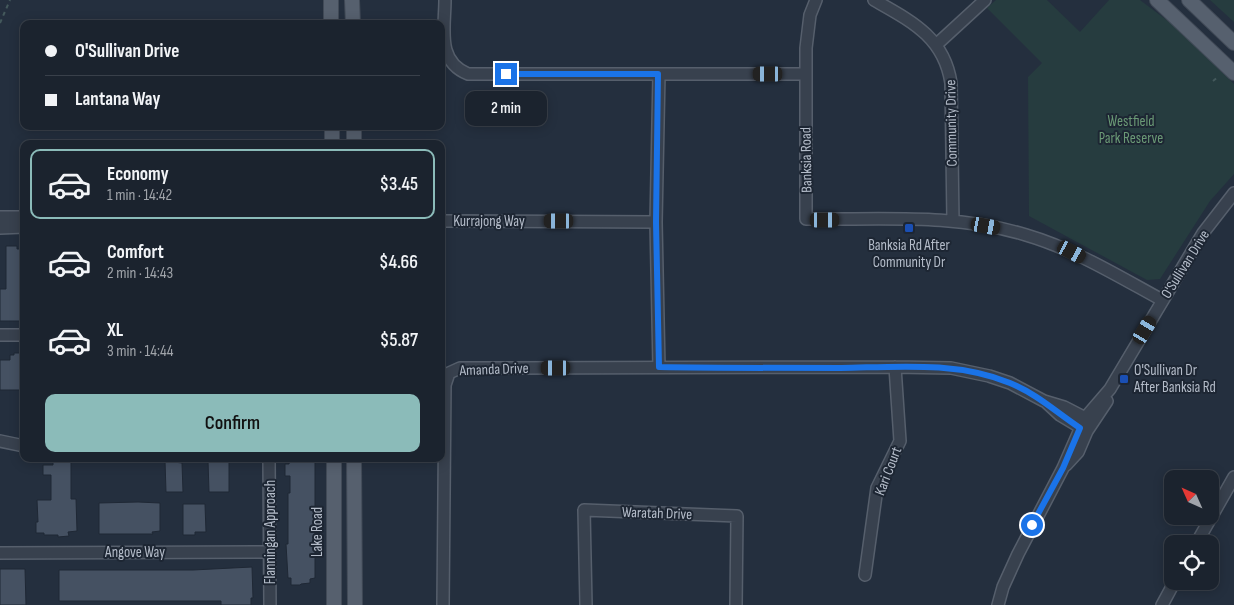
<!DOCTYPE html>
<html lang="en">
<head>
<meta charset="utf-8">
<style>
	body { margin:0; font-family:"Sofia Sans Condensed",sans-serif; background:#282f3a; color:#f1f3f6; height:100vh; display:flex; flex-direction:column; font-size:19px; white-space:nowrap }
	* { box-sizing:border-box; margin:0 }
	p { font-size:16px; color:#a0a4aa }
	.icon { flex:none; width:28px; height:28px; fill:none; stroke:currentColor; stroke-width:2; stroke-linecap:round; stroke-linejoin:round }
	.map { position:relative; flex:1; overflow:hidden }
	.side { position:absolute; left:20px; top:140px; width:425px; height:322px; display:flex; flex-direction:column; background:#1b232e; border-radius:10px; box-shadow:0 2px 12px #0003,0 0 0 1px #39404a }
	.side>* { flex:none }
	.hud { position:absolute; left:20px; top:20px; width:425px; height:110px; border-radius:10px; box-shadow:0 2px 12px #0003,0 0 0 1px #39404a; display:grid; align-content:center; height:110px; padding:0 25px; background:#1b232e }
	.needle { width:32px; rotate:315deg }
	.fabs { position:absolute; left:1164px; top:470px; display:grid; gap:10px }
	.fabs a { display:grid; place-items:center; width:55px; height:55px; border-radius:10px; background:#1b232e; box-shadow:0 2px 12px #0003,0 0 0 1px #39404a; font-size:25px }
	.end { position:absolute; width:22px; height:22px; margin:-11px; border:6px solid #1a73e8; background:#fff; box-shadow:0 0 0 2px #fff }
	.from { border-radius:50% }
	.bubble { position:absolute; height:35px; border-radius:10px; background:#1b232e; box-shadow:0 2px 12px #0003,0 0 0 1px #39404a; font-size:16px; font-weight:600; line-height:35px; text-align:center }
	.car { position:absolute; width:15px; height:30px; margin:-15px -8px; border-radius:6px; box-shadow:0 0 4px 1px #0007; background:linear-gradient(#222 24%,#8ab4d8 0 40%,#222 0 76%,#8ab4d8 0 86%,#222 0) }
	.hud b { display:flex; align-items:center; gap:18px; height:48px; font-size:19px }
	.hud b+b { border-top:1px solid #39404a }
	.hud i { width:12px; height:12px; background:#f1f3f6 }
	ul { padding:9px 0 0; list-style:none }
	li { display:flex; align-items:center; gap:15px; height:70px; margin:0 10px 8px; padding:0 15px; border:2px solid transparent; border-radius:10px }
	li div { flex:1 }
	li b { display:block; font-size:19px }
	li em { font-style:normal; font-weight:600 }
	li.current { border-color:#8bbbb9 }
	li>.icon { width:45px; height:45px; stroke-width:1.5 }
	.cta { display:flex; gap:10px; margin-top:auto; padding:10px 25px }
	.cta a { flex:1; height:58px; border-radius:10px; background:#8bbbb9; color:#111; font-size:20px; font-weight:600; line-height:58px; text-align:center }
	.map>svg:first-child { display:block }
	.green { fill:#263c3f }
	.building { fill:#455162; stroke:#1f2835 }
	.lines { fill:none; stroke-linecap:round; stroke-linejoin:round }
	.minor-casing { stroke:#565f6c; stroke-width:14 }
	.major-casing { stroke:#414a57; stroke-width:16 }
	.path { stroke:#44595c; stroke-width:2; stroke-dasharray:4 4; stroke-linecap:butt }
	.minor { stroke:#38414e; stroke-width:11 }
	.major { stroke:#56606e; stroke-width:14 }
	.route { stroke:#1a73e8; stroke-width:6 }
	.transit-dot { fill:#1a4fb4; stroke:#1d2633; stroke-width:2 }
	.labels { text-anchor:middle; stroke-width:4; stroke-linejoin:round; paint-order:stroke }
	.park-label { font-size:15px; fill:#6b9a76; stroke:#1d2633 }
	.street-label { font-size:15px; fill:#b4bcc9; stroke:#1d2633 }
	.poi-label { font-size:15px; fill:#b4bcc9; stroke:#1d2633 }
</style>
</head>
<body>
<div class="map">
<svg width="1234" height="605" viewBox="0 0 1234 605">
	<rect width="100%" height="100%" fill="#242f3e"/>
	<path class="green" d="M996 0H1047L1080 32 1109 0H1140L1176 27 1234 84V174L1210 201 1160 279 1147 280 1029 216 1028 77 1042 63 987 8Z
		M1210 0H1234V22Z"/>
	<path class="building" d="M6 246H17V249H24V321H0V289H6Z
		M14 353H24V390H0V360H10V355H14Z
		M290 459H315V578L310 579V583L301 584 300 585H291V578H288L286 544H288V493H290V476H285V464H289Z
		M219 460V462H229V492H209L208 461Z
		M165 461 182 463 183 492H166Z
		M53 462H71V499H76L77 531 68 532 69 536 58 537V535H44V533H36V522H38L37 500H51V475H43V465H53Z
		M138 502 160 503V531L152 532 153 534H99V503Z
		M183 504H205L206 532H195V535H183Z
		M252 567 253 598H251V605H221V601H59V570H193Z
		M0 569H25L26 605H0Z"/>
	<g class="lines">
		<g class="minor-casing">
			<path id="minor" d="M445 0C445 28 436 61 468 74H805
				M816 0 810 15 806 48V219C879 220 955 213 1026 235 1074 249 1118 276 1162 300
				M874 0C911 21 944 37 951 83L953 221
				M936 45 985 0
				M659 74 656 222 659 367
				M0 217H24
				M441 221 656 222
				M0 228 24 227
				M0 335H24
				M1047 403 1060 415 1085 430
				M0 441 24 446
				M269 459 270 605
				M1066 465 1078 452 1087 431 1107 401
				M1196 544 1234 477
				M0 553 269 552
				M865 575 877 488 900 441 895 367
				M443 605 445 385 449 373 460 368 895 367 951 368 989 376 1010 383 1044 401 1064 407 1093 422
				M586 605 584 510 737 516 736 605
				M998 605 1003 587 1018 554 1063 468 1085 418 1110 389 1203 233 1234 193
				M1162 605 1175 581"/>
		</g>
		<g class="major-casing">
			<path id="major" d="M331 0V24
				M352 0 353 24
				M1157 0 1234 73
				M1189 0 1234 43
				M332 126V144
				M354 126V144
				M354 459 355 605
				M334 605V459"/>
		</g>
		<path class="path" d="M0 23 10 0
			M1213 81 1219 76"/>
		<use href="#minor" class="minor"/>
		<use href="#major" class="major"/>
	</g>
	<g class="lines">
		<path class="route" d="M506 74H658L656 222 659 367C720 368 780 368 841 368 897 367 956 361 1010 383 1037 394 1056 412 1080 428L1063 468 1032 525"/>
	</g>
	<g class="transit-dot">
		<rect x="904" y="223" width="10" height="10" rx="2.5"/>
		<rect x="1119" y="374" width="10" height="10" rx="2.5"/>
	</g>
	<g class="labels">
		<g class="park-label">
			<text x="1131" y="126">Westfield<tspan x="1131" dy="17">Park Reserve</tspan></text>
		</g>
		<g class="street-label">
			<text transform="translate(951 123) rotate(-91)" y="5">Community Drive</text>
			<text transform="translate(806 160) rotate(-91)" y="5">Banksia Road</text>
			<text x="489" y="226">Kurrajong Way</text>
			<text transform="translate(1185 264) rotate(-58)" y="5">O'Sullivan Drive</text>
			<text transform="translate(494 369) rotate(-2)" y="5">Amanda Drive</text>
			<text transform="translate(888 471) rotate(-69)" y="5">Kari Court</text>
			<text transform="translate(657 513) rotate(2)" y="5">Waratah Drive</text>
			<text transform="translate(270 532) rotate(-90)" y="5">Flanningan Approach</text>
			<text transform="translate(317 532) rotate(-90)" y="5">Lake Road</text>
			<text x="135" y="557">Angove Way</text>
		</g>
		<g class="poi-label">
			<text x="909" y="250">Banksia Rd After<tspan x="909" dy="17">Community Dr</tspan></text>
			<text x="1134" y="375" text-anchor="start">O'Sullivan Dr<tspan x="1134" dy="17">After Banksia Rd</tspan></text>
		</g>
	</g>
</svg>
<div class="fabs">
<a><svg class="needle" viewBox="-14 -14 28 28"><path d="M0-13l5 13h-10z" fill="#e53935"/><path d="M0 13l5-13h-10z" fill="#a0a4aa"/></svg></a>
<a><svg class="icon" aria-label="locate" viewBox="0 0 24 24"><circle cx="12" cy="12" r="6"/><path d="M12 2v4M12 18v4M2 12h4M18 12h4"/></svg></a>
</div>
<i class="end from" style="left:1032px;top:525px"></i>
<i class="end" style="left:506px;top:74px"></i>
<div class="bubble" style="left:465px;top:91px;width:82px">2 min</div>
<i class="car" style="left:768px;top:74px;rotate:270deg"></i>
<i class="car" style="left:825px;top:220px;rotate:90deg"></i>
<i class="car" style="left:559px;top:221px;rotate:270deg"></i>
<i class="car" style="left:986px;top:226px;rotate:100deg"></i>
<i class="car" style="left:1072px;top:252px;rotate:118deg"></i>
<i class="car" style="left:1145px;top:330px;rotate:31deg"></i>
<i class="car" style="left:556px;top:368px;rotate:270deg"></i>
<div class="hud">
<b><i class="from"></i>O'Sullivan Drive</b>
<b><i></i>Lantana Way</b>
</div>
<section class="side">
<ul>
<li class="current"><svg class="icon" aria-label="car" viewBox="0 0 24 24"><path d="M5 17H2v-5l4-1 3-4h7l3 4 3 1v5h-3M9 17h6M6 11h13"/><circle cx="7" cy="17" r="2"/><circle cx="17" cy="17" r="2"/></svg><div><b>Economy</b><p>1 min · 14:42</p></div><em>$3.45</em></li>
<li><svg class="icon" aria-label="car" viewBox="0 0 24 24"><path d="M5 17H2v-5l4-1 3-4h7l3 4 3 1v5h-3M9 17h6M6 11h13"/><circle cx="7" cy="17" r="2"/><circle cx="17" cy="17" r="2"/></svg><div><b>Comfort</b><p>2 min · 14:43</p></div><em>$4.66</em></li>
<li><svg class="icon" aria-label="car" viewBox="0 0 24 24"><path d="M5 17H2v-5l4-1 3-4h7l3 4 3 1v5h-3M9 17h6M6 11h13"/><circle cx="7" cy="17" r="2"/><circle cx="17" cy="17" r="2"/></svg><div><b>XL</b><p>3 min · 14:44</p></div><em>$5.87</em></li>
</ul>
<div class="cta"><a>Confirm</a></div>
</section>
</div>
</body>
</html>
